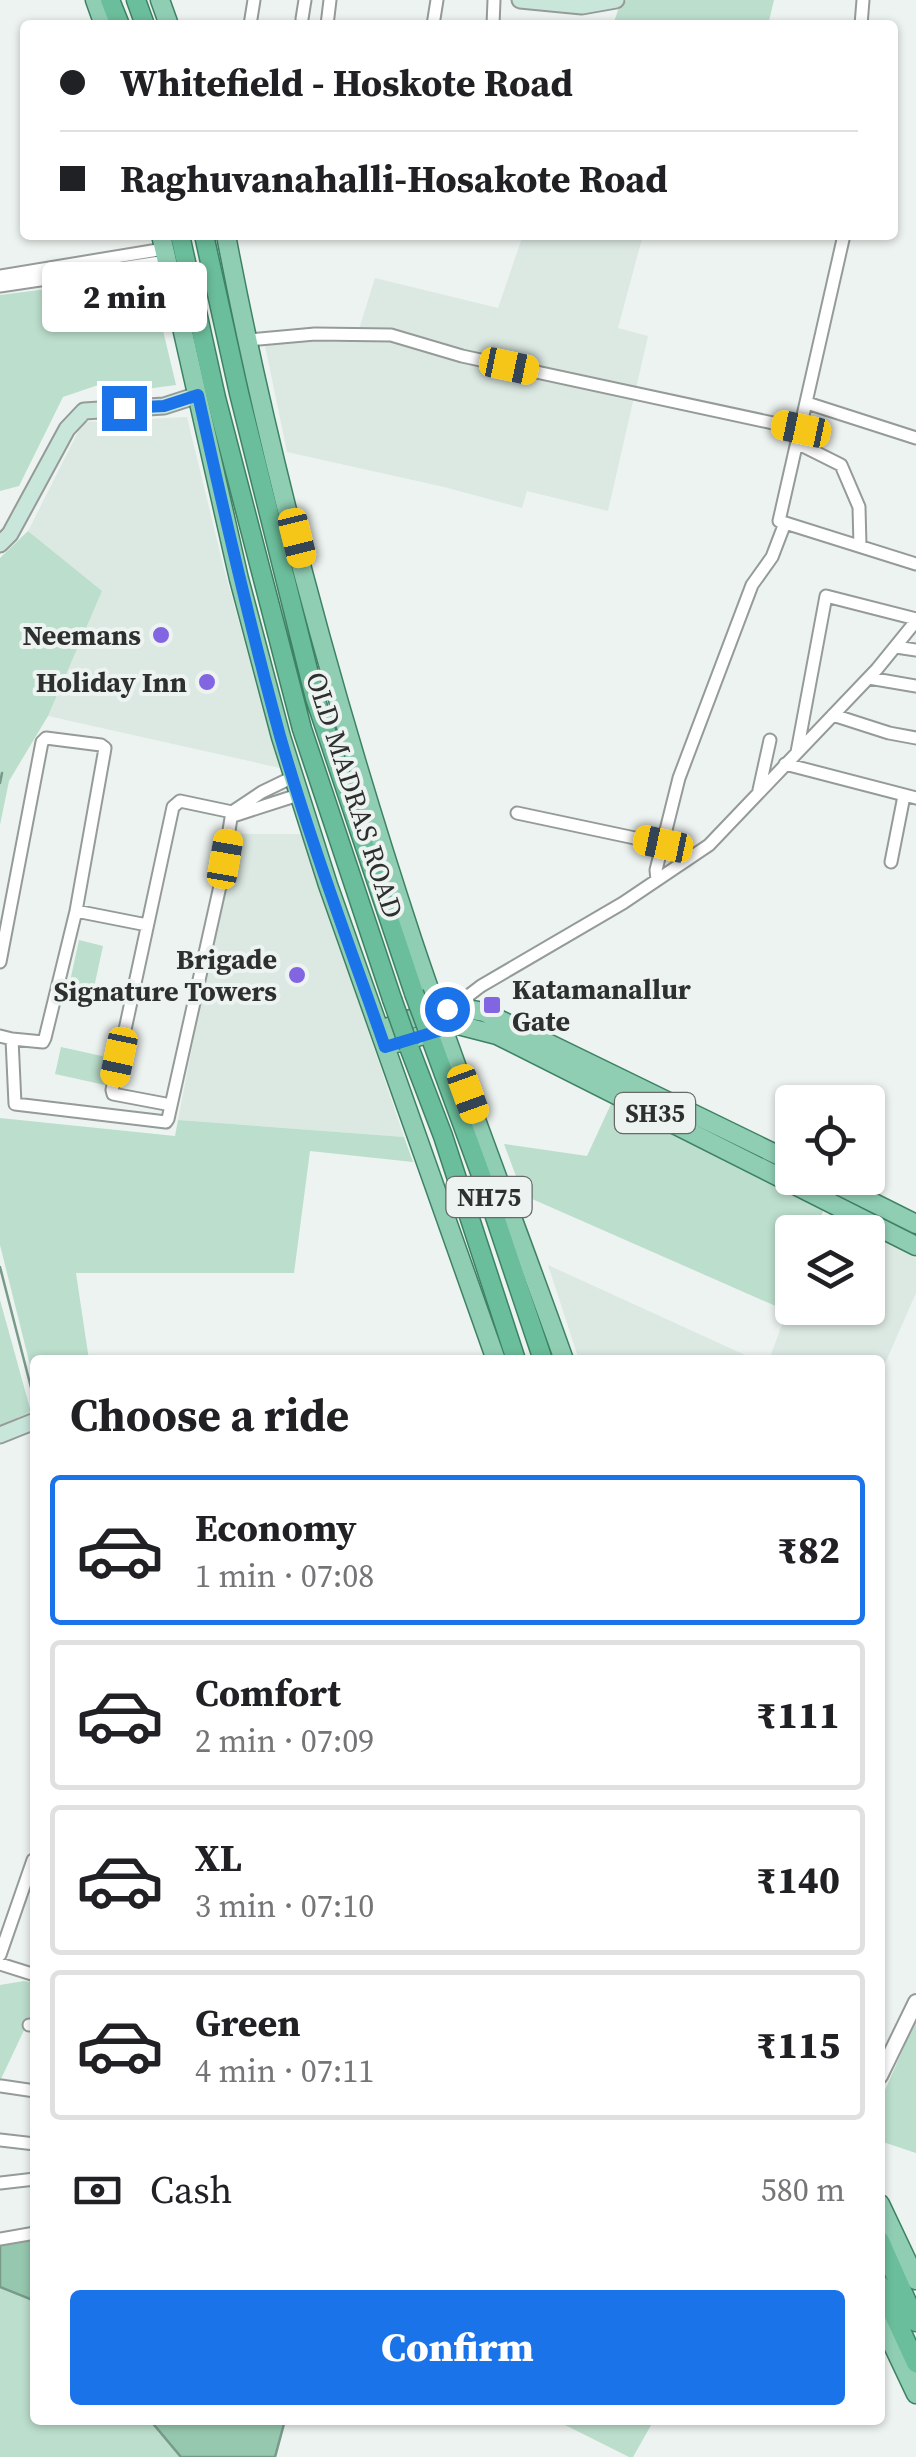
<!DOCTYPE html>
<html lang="en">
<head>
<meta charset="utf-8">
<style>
	body { margin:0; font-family:"Source Serif 4",serif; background:#f2f2f2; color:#202124; height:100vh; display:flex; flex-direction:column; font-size:38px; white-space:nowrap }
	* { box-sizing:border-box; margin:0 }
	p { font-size:32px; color:#757577 }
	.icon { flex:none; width:55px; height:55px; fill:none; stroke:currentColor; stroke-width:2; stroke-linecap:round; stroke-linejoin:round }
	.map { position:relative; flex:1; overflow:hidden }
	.details { position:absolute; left:30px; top:1355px; width:855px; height:1070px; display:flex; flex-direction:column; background:#fff; border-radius:10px; box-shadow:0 2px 8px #0004 }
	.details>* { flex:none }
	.banner { position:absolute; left:20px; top:20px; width:878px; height:220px; border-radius:10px; box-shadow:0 2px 8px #0004; display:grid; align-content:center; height:220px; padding:0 40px; background:#fff }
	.tools { position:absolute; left:775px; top:1085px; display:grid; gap:20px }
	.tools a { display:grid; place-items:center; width:110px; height:110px; border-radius:10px; background:#fff; box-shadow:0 2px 8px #0004; font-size:50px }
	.end { position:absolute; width:45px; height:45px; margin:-22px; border:12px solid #1a73e8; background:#fff; box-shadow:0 0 0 5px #fff }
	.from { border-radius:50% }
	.bubble { position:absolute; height:70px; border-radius:10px; background:#fff; box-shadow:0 2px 8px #0004; font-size:32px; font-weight:800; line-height:70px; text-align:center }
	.car { position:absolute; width:30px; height:60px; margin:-30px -15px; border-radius:12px; box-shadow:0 0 8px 2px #0007; background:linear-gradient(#f5c518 24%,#345 0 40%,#f5c518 0 76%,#345 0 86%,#f5c518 0) }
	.banner b { display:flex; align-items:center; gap:35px; height:95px; font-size:38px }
	.banner b+b { border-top:2px solid #e0e0e0 }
	.banner i { width:25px; height:25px; background:#202124 }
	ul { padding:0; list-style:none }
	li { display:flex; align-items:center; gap:30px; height:150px; margin:0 20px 15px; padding:0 20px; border:5px solid #e0e0e0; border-radius:10px }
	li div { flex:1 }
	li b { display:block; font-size:38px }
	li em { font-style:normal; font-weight:800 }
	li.selected { border-color:#1a73e8 }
	li>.icon { width:90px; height:90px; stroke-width:1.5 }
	h2 { padding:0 40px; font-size:45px; line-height:120px }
	.pay { display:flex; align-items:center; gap:25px; height:110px; padding:0 40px; font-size:38px }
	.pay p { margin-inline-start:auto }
	.action { display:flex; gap:20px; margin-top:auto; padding:20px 40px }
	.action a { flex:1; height:115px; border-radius:10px; background:#1a73e8; color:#fff; font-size:40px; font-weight:800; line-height:115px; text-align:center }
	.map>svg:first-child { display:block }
	.built { fill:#dce9e2 }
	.green { fill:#bcdecd }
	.water { fill:#96c8af; stroke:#779a89; stroke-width:2.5 }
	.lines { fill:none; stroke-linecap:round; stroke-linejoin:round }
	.stream { stroke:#779a89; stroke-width:2.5 }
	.minor-casing { stroke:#959b98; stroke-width:15 }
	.tertiary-casing { stroke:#959b98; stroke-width:18 }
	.secondary-casing { stroke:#959b98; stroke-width:19 }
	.primary-casing { stroke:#3e8265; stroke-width:21 }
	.trunk-casing { stroke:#3e8265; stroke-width:21 }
	.minor { stroke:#fff; stroke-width:11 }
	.tertiary { stroke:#fff; stroke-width:14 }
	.secondary { stroke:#c8e7da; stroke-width:15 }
	.primary { stroke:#90ceb4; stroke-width:18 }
	.trunk { stroke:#6bbe9b; stroke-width:18 }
	.trunk-bridge-casing { stroke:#3e8265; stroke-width:21; stroke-linecap:butt }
	.trunk-bridge { stroke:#6bbe9b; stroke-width:18 }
	.route { stroke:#1a73e8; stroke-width:12 }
	.poi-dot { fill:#8265e1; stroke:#edf3f0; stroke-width:4 }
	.labels { text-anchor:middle; stroke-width:8; stroke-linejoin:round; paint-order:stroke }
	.shield { fill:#edf3f0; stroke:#676a69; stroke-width:2.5 }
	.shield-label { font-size:25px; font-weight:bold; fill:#2e302f }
	.poi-label { font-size:28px; font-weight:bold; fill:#2e302f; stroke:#edf3f0; text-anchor:end }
	.street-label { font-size:28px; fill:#2e302f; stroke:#edf3f0 }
</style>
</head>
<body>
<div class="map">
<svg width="916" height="2457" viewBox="0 0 916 2457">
	<rect width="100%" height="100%" fill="#edf3f0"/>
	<path class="built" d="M523 235H643L618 328 648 336 608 511 527 491 522 508 444 487 287 452 264 341 355 342 375 278 498 308Z
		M187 417 224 569 280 768 48 716 101 591 28 531 83 422Z
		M233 834H302L404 1137 178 1120Z
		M868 1233 916 1258V1293L880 1375V1360H769L787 1311 803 1317 807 1308H868Z
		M548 1265 756 1360H579Z"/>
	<path class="green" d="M627 0H774L768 25H613L620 4Z
		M150 276 176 385 131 391 101 384 63 397 19 486 0 491V295Z
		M28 531 102 591 48 716 9 781 0 825V558Z
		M79 940 103 946 93 992 69 986Z
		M61 1047 111 1058 105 1085 55 1074Z
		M611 1104 824 1209 815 1232H792V1295L787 1311 523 1195 504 1144 587 1156Z
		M0 1118 175 1136 178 1120 404 1137 413 1162 310 1151 294 1273H76L89 1360H35V1385L0 1245Z
		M0 1300 31 1412 0 1425Z
		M24 1981 35 1983V2007L0 2081V1985Z
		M916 2020V2153L880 2141V2106L885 2090Z
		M0 2287 35 2301V2420H150L181 2457H0Z
		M555 2420H654L633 2457H629Z"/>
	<path class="water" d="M35 2237V2301L0 2287V2243Z
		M150 2420H285L275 2457H181Z"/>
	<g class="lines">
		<path class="stream" d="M0 783 2 773
			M0 1267 35 1403"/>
		<g class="minor-casing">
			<path id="minor" d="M302 19 305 0
				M250 25 254 0
				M327 25 330 0
				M433 25 437 0
				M493 25 494 0
				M861 25 863 0
				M844 235 779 521 916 564
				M0 276 164 249
				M0 286 167 261
				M249 340 315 334 391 335 462 356 801 429
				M807 403 916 438
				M797 443 841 465 859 507 860 546
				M896 647 916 650
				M869 678 916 686
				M833 715 889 733 916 738
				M797 752 826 596 916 619
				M785 764 916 798
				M759 790 770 740
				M232 812 262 792 293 777
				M517 813 663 844
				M236 815 298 795
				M891 862 904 796
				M657 880 656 870 679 778 752 585 772 557 785 523
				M76 911 147 925
				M0 962 42 742 46 738 101 745 105 748 104 754 76 911 45 1038 43 1042 12 1039
				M458 1014 464 999 481 986 623 903 709 845 877 669 916 621
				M0 1036 12 1039 15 1104 166 1122 168 1119 220 886 232 812 180 801 173 807 112 1090 113 1094 171 1105
				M0 1955 33 1860
				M0 1964 35 1975
				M29 2025H35
				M1 2086 35 2091
				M0 2140 35 2144
				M0 2183 35 2179
				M0 2239 35 2233"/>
		</g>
		<g class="tertiary-casing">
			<path id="tertiary" d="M880 2076 916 2002"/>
		</g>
		<g class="secondary-casing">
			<path id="secondary" d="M520 0 582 6 616 0
				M0 544 10 534 67 429 84 411 164 406 198 395
				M0 1435 35 1421"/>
		</g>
		<g class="primary-casing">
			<path id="primary" d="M95 0 104 25
				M160 0 169 25
				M161 235 239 579 281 737 328 885 496 1360
				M226 235C271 471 337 711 412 939 459 1080 514 1219 564 1360
				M389 1027C421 1015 449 1004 484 1012L792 1162
				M396 1043 458 1025 497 1035 916 1246
				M824 1178 916 1224
				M880 2204 916 2280
				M880 2318 916 2394"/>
		</g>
		<g class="trunk-casing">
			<path id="trunk" d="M110 0 120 25
				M136 0 145 25
				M180 235 216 398 302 729 392 999
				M204 235 239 393 315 698 414 993
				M430 1036 481 1175 543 1360
				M409 1047 443 1136 516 1360
				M880 2241 916 2322
				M880 2285 916 2363"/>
		</g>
		<use href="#minor" class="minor"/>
		<use href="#tertiary" class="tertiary"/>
		<use href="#secondary" class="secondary"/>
		<use href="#primary" class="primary"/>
		<use href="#trunk" class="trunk"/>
		<g class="trunk-bridge-casing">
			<path id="trunk-bridge" d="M414 993 430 1036
				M392 999 409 1047"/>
		</g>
		<use href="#trunk-bridge" class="trunk-bridge"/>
	</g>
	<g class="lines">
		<path class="route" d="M124 408 164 406 198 395C223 509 249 623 280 736 310 841 349 944 385 1047L458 1025 459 1007 447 1009"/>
	</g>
	<g class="poi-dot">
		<circle cx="161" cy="635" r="10"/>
		<circle cx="207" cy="682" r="10"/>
		<circle cx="297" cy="975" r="10"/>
		<rect x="482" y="995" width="20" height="20" rx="5"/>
	</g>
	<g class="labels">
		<g class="shield">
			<rect x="615" y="1093" width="80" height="40" rx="8"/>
			<rect x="446.5" y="1177" width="85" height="40" rx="8"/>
		</g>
		<g class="shield-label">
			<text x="655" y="1122">SH35</text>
			<text x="489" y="1206">NH75</text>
		</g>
		<g class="poi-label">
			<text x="141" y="645">Neemans</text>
			<text x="187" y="692">Holiday Inn</text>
			<text x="277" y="969">Brigade<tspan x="277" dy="32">Signature Towers</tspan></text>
			<text x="512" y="999" text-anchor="start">Katamanallur<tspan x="512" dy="32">Gate</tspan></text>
		</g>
		<g class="street-label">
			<text transform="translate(355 795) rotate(72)" y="10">OLD MADRAS ROAD</text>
		</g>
	</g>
</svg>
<div class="tools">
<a><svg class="icon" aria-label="locate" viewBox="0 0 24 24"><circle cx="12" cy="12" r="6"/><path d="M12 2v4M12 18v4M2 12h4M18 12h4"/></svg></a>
<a><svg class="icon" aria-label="layers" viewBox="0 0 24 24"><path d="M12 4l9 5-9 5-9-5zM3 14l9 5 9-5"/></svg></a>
</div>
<i class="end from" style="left:447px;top:1009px"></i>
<i class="end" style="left:124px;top:408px"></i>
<div class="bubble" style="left:42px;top:262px;width:165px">2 min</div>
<i class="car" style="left:509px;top:366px;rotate:102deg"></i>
<i class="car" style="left:801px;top:429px;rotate:282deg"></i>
<i class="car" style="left:297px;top:538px;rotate:166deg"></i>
<i class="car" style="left:663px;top:844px;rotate:282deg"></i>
<i class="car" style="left:225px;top:859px;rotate:10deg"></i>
<i class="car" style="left:119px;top:1057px;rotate:192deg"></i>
<i class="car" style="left:468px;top:1094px;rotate:160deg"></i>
<div class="banner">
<b><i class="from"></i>Whitefield - Hoskote Road</b>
<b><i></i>Raghuvanahalli-Hosakote Road</b>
</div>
<section class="details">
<h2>Choose a ride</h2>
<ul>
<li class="selected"><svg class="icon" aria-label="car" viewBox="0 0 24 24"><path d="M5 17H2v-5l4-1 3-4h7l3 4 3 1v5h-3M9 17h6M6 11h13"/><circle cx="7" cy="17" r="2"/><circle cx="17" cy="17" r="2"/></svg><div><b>Economy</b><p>1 min · 07:08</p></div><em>₹82</em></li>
<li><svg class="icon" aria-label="car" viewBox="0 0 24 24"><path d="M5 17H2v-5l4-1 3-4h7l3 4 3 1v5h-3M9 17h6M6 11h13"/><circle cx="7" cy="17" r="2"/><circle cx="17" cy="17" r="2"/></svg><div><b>Comfort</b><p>2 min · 07:09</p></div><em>₹111</em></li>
<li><svg class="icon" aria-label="car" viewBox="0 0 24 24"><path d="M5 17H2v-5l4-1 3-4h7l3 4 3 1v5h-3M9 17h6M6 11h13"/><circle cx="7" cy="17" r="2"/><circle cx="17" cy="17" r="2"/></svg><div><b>XL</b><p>3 min · 07:10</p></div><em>₹140</em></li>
<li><svg class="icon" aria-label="car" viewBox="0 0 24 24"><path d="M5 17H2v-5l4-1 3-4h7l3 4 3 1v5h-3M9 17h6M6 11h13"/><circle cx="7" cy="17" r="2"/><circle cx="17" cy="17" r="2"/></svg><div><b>Green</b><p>4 min · 07:11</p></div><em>₹115</em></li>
</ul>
<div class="pay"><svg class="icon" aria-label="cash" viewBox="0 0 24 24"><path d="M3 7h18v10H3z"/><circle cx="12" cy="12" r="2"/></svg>Cash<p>580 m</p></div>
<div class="action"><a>Confirm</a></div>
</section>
</div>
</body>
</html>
